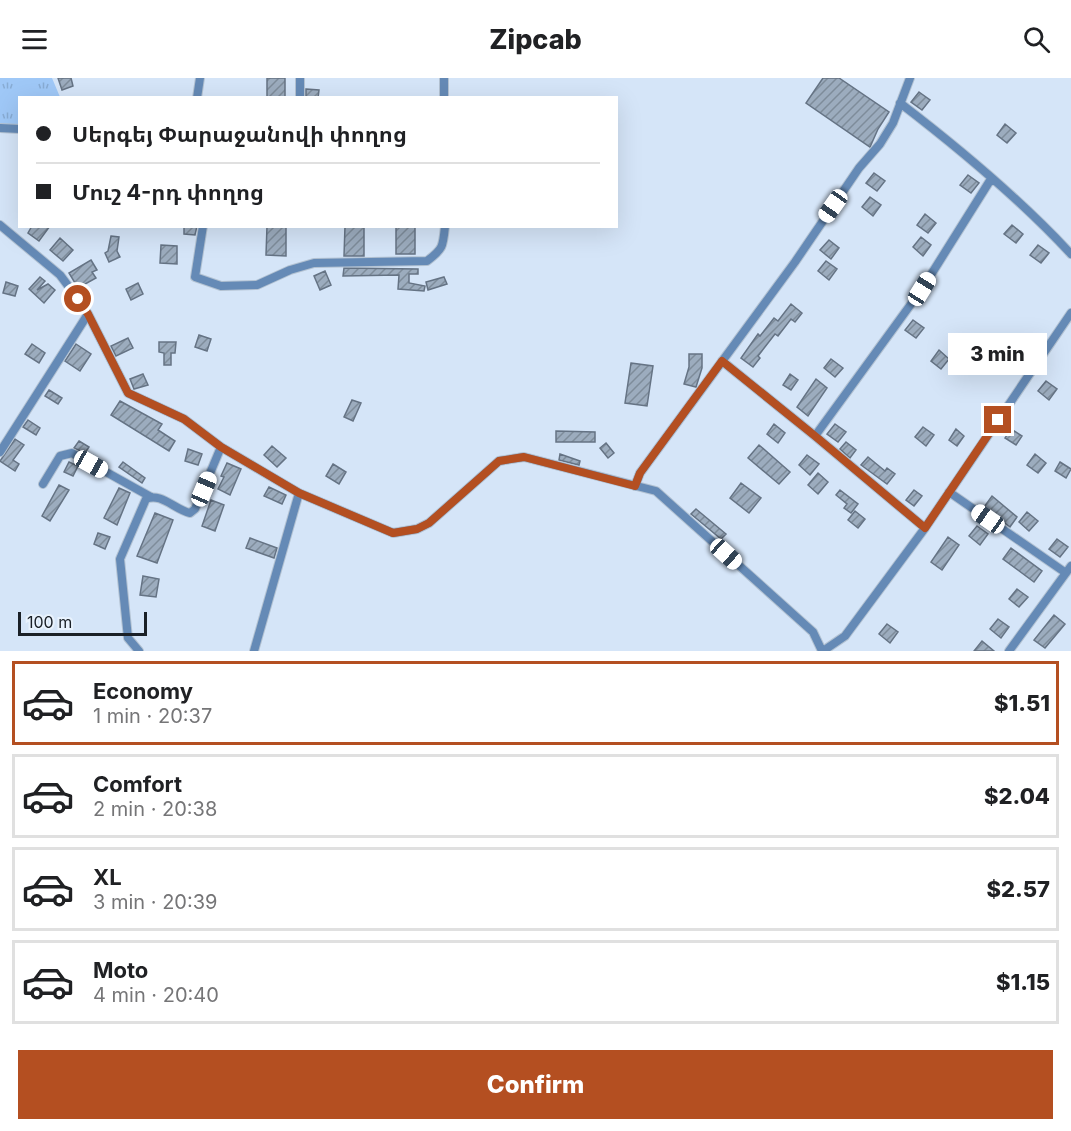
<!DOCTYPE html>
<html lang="en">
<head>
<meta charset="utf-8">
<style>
	body { margin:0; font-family:Inter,"Noto Sans Armenian",sans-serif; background:#f6f6f6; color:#202124; height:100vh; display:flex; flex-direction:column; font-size:22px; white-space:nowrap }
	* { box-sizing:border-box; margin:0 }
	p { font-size:20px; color:#757577 }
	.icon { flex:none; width:33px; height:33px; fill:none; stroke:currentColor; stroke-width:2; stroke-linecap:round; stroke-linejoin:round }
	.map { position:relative; height:573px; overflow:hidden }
	.drawer { display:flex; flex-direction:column; background:#fff; flex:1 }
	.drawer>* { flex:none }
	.top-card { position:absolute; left:18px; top:18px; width:600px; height:132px; border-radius:0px; box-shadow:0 6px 24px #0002; display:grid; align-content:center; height:132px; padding:0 18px; background:#fff }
	.scale { position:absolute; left:18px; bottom:15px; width:129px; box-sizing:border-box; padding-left:6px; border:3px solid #1a2027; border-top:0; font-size:16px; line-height:21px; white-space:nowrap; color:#1a2027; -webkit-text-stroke:4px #e8f2fd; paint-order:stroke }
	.end { position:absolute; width:27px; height:27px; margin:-14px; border:8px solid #b44f21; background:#fff; box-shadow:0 0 0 3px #fff }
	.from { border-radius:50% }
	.bubble { position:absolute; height:42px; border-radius:0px; background:#fff; box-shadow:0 6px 24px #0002; font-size:20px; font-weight:800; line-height:42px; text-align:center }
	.car { position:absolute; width:18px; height:36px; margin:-18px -9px; border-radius:8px; box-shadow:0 0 4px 2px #0007; background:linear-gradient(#fff 24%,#345 0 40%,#fff 0 76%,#345 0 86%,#fff 0) }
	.top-card b { display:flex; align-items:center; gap:21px; height:57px; font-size:22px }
	.top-card b+b { border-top:2px solid #e0e0e0 }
	.top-card i { width:15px; height:15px; background:#202124 }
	ul { padding:10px 0 0; list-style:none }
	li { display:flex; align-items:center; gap:18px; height:84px; margin:0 12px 9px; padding:0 6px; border:3px solid #e0e0e0; border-radius:0px }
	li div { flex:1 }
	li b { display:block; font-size:22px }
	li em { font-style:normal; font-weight:800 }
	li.active { border-color:#b44f21 }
	li>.icon { width:54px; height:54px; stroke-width:1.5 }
	.button { display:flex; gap:12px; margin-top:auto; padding:12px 18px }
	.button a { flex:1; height:69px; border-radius:0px; background:#b44f21; color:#fff; font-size:24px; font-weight:800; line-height:69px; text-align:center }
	header { display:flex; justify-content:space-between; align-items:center; height:78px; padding:0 18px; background:#fff; font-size:27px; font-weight:800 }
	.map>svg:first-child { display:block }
	.park { fill:url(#park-tufts) }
	.building { fill:url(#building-hatch); stroke:#657384; stroke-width:1.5 }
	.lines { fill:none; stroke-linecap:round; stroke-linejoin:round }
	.street-casing { stroke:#b3c2d2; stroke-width:10 }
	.street { stroke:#658ab6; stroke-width:8 }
	.route { stroke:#b44f21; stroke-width:8 }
</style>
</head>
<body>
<header><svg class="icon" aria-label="menu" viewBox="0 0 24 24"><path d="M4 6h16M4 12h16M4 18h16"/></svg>Zipcab<svg class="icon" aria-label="search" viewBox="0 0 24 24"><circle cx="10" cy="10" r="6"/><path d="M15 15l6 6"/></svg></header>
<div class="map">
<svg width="1071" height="573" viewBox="0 0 1071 573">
	<defs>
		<pattern id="park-tufts" width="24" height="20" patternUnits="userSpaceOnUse" patternTransform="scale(1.5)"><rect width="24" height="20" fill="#9fc8f7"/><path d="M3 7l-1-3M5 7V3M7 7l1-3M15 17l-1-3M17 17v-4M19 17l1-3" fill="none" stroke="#88acd4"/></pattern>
		<pattern id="building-hatch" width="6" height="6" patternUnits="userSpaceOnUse" patternTransform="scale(1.5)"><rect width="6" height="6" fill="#9cacbe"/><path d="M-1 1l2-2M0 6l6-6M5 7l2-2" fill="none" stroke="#7e8c9a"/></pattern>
	</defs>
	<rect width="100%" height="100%" fill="#d5e5f8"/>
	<path class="park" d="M0 0H52L60 19 20 20 19 48H0Z"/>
	<path class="building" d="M58 0H71L73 8 62 12Z
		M267 0H285V20H267Z
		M823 0H839L889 34 878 51 870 69 806 25Z
		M306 11 319 12 318 20H306Z
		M919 14 930 22 922 32 911 24Z
		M1005 46 1016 55 1007 65 997 57Z
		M874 95 885 103 877 113 866 105Z
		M968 97 979 105 971 115 960 107Z
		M870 119 881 127 873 138 862 129Z
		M925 136 936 145 928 155 917 147Z
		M1012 147 1023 156 1016 165 1004 156Z
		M32 148H50L39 163 28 155Z
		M184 148H197L195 157 184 156Z
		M267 148H286V178L266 177Z
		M345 148H364V178H344Z
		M396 148H415V176H396Z
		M111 158 119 159 117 173 120 179 109 184 105 175 108 173Z
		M921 159 931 167 923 178 913 169Z
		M60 160 73 172 63 183 50 172Z
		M829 162 839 170 831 181 820 172Z
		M161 167 177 168V186L160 185Z
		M1038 167 1049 175 1041 185 1030 177Z
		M91 182 97 192 92 194 96 200 78 210 69 195Z
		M826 183 837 191 829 202 818 193Z
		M344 190 418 191V196H409V205L425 208 424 213 398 211 399 197 343 198Z
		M325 193 331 207 320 212 314 198Z
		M40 199 45 203 37 212 48 206 55 212 44 225 29 211Z
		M444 199 447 206 428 212 426 204Z
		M6 204 18 208 15 218 3 215Z
		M138 205 143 216 131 222 126 211Z
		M791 226 802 235 795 244 791 241 778 258 775 256 758 278 760 280 753 289 741 280 758 256 760 258 774 240 778 243Z
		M913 242 924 250 916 260 905 252Z
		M199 257 211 261 207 273 195 269Z
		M128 260 133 270 116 278 111 268Z
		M978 263 989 271 981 282 970 273Z
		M159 264H176L175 275H171V287H164V275L159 274Z
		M32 266 45 275 39 285 25 276Z
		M76 266 91 276 80 293 65 283Z
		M939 272 949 281 941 291 931 283Z
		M689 276H702V290L696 309 684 306 689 289Z
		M831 281 843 290 835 299 824 290Z
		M631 285 653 288 647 328 625 325Z
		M143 296 148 307 134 311 130 301Z
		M790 296 798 302 791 312 783 307Z
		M816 301 827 310 808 338 797 329Z
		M1046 303 1057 311 1049 322 1038 313Z
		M49 312 62 320 58 326 45 318Z
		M352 322 361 325 353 343 344 339Z
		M120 323 162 346 158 352 175 363 169 373 111 337Z
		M28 342 40 350 36 357 23 349Z
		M774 346 785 355 778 365 767 356Z
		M835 346 846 354 838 364 827 356Z
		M923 349 934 357 926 368 915 359Z
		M956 351 964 358 957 368 949 362Z
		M1011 351 1022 358 1016 367 1005 360Z
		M556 353 595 354V364H556Z
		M15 361 24 367 13 382 19 386 15 393 0 383Z
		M79 363 89 369 85 375 74 370Z
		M846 364 856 372 850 380 840 371Z
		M606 365 614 375 608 380 600 370Z
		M759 367 790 394 779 406 748 380Z
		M272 368 286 380 277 389 264 377Z
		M188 371 202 376 198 387 185 383Z
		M560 376 580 383 579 387 559 382Z
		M1035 376 1046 385 1038 395 1027 387Z
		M807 377 819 386 810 397 799 387Z
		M868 379 885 393 887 390 895 396 887 406 861 387Z
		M69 384 78 388 73 398 64 394Z
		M123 384 145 400 142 405 119 389Z
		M1060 384 1071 391 1066 400 1055 393Z
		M227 385 241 391 230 417 218 411 224 399 221 398Z
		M333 386 346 394 339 406 326 398Z
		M818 395 828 404 818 416 808 407Z
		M741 405 761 420 749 435 730 420Z
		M59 407 69 412 50 443 42 438Z
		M269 409 286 417 282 426 264 418Z
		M119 410 130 415 117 447 104 440Z
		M840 412 858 426 851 435 844 430 847 426 836 417Z
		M914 412 922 418 914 428 906 422Z
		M992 418 1017 439 1010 449 984 429Z
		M211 422 224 427 215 453 202 448Z
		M696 431 726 456 721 461 691 436Z
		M855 433 865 441 858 450 848 442Z
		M1027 434 1038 443 1029 453 1019 444Z
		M155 435 173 442 157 485 137 478Z
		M977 448 988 456 980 467 969 458Z
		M98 455 110 459 105 471 94 466Z
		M948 459 959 467 942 492 931 484Z
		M250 460 277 470 274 480 246 470Z
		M1057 461 1068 469 1060 479 1049 471Z
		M1011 470 1042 493 1034 504 1003 481Z
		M143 498 159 501 156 519 140 517Z
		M1017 511 1028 519 1019 529 1009 521Z
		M1054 537 1065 546 1045 570 1034 562Z
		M998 541 1009 549 1001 560 990 551Z
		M887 546 898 554 890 565 879 556Z
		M982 563 994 573H974Z"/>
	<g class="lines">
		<g class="street-casing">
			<path id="street" d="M444 0V20
				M197 20 200 0
				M300 20V0
				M900 25C960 71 1020 121 1071 176
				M0 50 20 51
				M0 147 60 197 78 221 88 236 128 315 184 341 221 369 299 415 393 455 417 451 429 445 499 383 524 379 656 413 813 554 822 573
				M203 148 195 199 221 208 257 207 290 192 314 185 427 183C443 171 443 169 445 148
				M722 283 815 358 925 450
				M815 358 922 211 991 101
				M0 374 88 236
				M43 406 60 378 72 375 151 419
				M635 408 640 395 795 184 859 90 880 66 893 45 910 0
				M949 414 1066 495
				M139 573 128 560 120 481 146 421C161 414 175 432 190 435L195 431 221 369
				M254 573 299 415
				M823 573 845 558 925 450 1071 235
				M1009 573 1071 488"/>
		</g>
		<use href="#street" class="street"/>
	</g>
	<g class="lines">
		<path class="route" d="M78 221 88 236 128 315 184 341 221 369 299 415 393 455 417 451 429 445 499 383 524 379 635 408 640 395 722 283 815 358 925 450 998 342"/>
	</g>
</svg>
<div class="scale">100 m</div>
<i class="end from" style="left:78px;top:221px"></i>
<i class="end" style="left:998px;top:342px"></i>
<div class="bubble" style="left:948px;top:255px;width:99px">3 min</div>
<i class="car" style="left:833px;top:128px;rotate:215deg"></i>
<i class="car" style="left:922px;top:211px;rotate:32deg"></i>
<i class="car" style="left:91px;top:386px;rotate:119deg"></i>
<i class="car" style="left:204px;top:411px;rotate:23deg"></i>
<i class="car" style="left:988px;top:441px;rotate:305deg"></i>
<i class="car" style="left:726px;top:476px;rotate:132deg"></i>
<div class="top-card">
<b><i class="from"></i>Սերգեյ Փարաջանովի փողոց</b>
<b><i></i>Մուշ 4-րդ փողոց</b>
</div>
</div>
<section class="drawer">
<ul>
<li class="active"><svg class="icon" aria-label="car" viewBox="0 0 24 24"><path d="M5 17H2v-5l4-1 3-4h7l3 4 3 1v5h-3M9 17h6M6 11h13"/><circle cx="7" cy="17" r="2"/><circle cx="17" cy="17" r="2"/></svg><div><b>Economy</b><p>1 min · 20:37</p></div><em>$1.51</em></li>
<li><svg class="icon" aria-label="car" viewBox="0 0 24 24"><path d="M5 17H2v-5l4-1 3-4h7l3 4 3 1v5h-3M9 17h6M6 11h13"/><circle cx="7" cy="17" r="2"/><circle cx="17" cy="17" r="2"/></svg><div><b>Comfort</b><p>2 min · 20:38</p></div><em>$2.04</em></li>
<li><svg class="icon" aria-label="car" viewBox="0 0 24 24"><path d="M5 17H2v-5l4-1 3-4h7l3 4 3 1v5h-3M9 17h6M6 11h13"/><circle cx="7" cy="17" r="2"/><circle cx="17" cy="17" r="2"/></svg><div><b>XL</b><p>3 min · 20:39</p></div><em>$2.57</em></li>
<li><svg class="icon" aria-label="car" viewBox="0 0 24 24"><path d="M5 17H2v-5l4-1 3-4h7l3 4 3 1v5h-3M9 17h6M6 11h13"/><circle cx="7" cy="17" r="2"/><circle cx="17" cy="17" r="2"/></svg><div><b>Moto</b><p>4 min · 20:40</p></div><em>$1.15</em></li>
</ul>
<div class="button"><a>Confirm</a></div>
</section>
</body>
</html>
